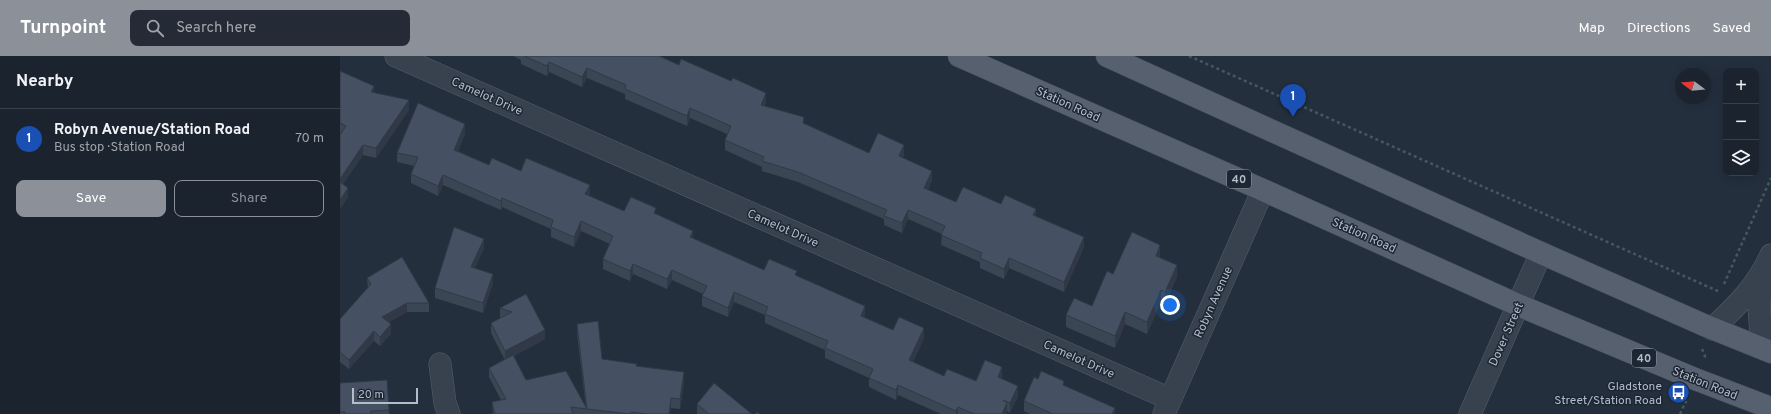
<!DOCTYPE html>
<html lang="en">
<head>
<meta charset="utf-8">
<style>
  body { margin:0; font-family:Overpass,sans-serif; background:#242b36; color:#f1f3f6 }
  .controls { position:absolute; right:12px; top:12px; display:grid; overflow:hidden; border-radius:8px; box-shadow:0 2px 10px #0003 }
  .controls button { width:36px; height:36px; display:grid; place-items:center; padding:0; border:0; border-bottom:1px solid #39404a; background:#1b232e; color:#f1f3f6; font:20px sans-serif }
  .compass { position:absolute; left:1335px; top:12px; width:36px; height:36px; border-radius:50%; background:#1b232e; box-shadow:0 2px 10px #0003; rotate:286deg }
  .scale { position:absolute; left:12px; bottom:10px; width:66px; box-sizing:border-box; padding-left:4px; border:2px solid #b4bcc9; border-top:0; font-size:11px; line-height:14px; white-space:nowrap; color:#b4bcc9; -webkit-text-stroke:3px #1d2633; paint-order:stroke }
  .you { position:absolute; left:830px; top:249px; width:14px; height:14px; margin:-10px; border:3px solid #fff; border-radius:50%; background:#1a73e8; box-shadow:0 0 0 6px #1a73e833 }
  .badge { display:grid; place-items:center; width:26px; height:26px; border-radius:50%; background:#8c9099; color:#fff; font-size:13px; font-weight:700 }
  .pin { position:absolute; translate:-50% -33px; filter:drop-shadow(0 1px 2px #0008) }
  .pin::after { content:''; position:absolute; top:21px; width:14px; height:12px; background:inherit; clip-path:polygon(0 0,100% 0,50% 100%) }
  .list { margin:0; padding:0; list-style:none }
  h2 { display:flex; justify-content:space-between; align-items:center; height:52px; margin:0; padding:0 16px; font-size:17px }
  h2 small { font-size:13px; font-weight:400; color:#a0a4aa }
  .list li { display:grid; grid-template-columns:26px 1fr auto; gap:12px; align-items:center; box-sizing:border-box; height:60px; padding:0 16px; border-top:1px solid #39404a }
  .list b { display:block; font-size:15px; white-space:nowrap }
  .list p { margin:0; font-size:13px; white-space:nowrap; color:#a0a4aa }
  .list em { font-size:13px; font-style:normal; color:#a0a4aa }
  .actions { display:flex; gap:8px; padding:12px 16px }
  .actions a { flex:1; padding:9px 0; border:1px solid #8c9099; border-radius:8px; text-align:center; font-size:14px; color:#8c9099 }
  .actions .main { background:#8c9099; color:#fff }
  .icon { flex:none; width:22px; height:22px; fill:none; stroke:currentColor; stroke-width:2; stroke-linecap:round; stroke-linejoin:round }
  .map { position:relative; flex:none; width:1431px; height:358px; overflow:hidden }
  header { display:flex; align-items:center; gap:24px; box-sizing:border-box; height:56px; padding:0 20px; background:#8c9099; color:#fff }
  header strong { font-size:19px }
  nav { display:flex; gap:22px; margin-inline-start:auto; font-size:14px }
  .search { width:280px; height:36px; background:#242b36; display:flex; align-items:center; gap:10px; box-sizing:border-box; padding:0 14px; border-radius:8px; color:#a0a4aa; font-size:15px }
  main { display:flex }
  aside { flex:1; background:#1b232e }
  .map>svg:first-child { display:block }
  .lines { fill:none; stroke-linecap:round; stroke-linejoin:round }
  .minor-casing { stroke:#565f6c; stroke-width:23 }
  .major-casing { stroke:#414a57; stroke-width:23 }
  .path { stroke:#44595c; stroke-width:2.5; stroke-dasharray:3 3; stroke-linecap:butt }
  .minor { stroke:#38414e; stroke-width:22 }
  .major { stroke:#56606e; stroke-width:22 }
  .wall { fill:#3b4654 }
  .shaded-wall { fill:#303945 }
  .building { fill:#455162; stroke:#303945 }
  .labels { text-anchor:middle; stroke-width:3; stroke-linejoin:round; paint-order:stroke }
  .shield { fill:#1d2633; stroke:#878f9c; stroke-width:1 }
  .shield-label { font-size:11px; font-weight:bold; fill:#b4bcc9 }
  .street-label { font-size:12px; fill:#b4bcc9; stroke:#1d2633 }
  .poi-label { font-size:12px; fill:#b4bcc9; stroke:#1d2633; text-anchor:end }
</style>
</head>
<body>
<header>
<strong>Turnpoint</strong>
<div class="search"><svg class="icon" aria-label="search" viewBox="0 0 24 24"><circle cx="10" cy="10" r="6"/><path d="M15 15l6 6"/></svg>Search here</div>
<nav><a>Map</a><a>Directions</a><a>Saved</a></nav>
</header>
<main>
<aside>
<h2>Nearby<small></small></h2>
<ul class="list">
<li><span class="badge" style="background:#1a4fb4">1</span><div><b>Robyn Avenue/Station Road</b><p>Bus stop · Station Road</p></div><em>70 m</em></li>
</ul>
<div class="actions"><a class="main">Save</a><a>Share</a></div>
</aside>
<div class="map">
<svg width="1431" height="358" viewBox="0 0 1431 358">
  <rect width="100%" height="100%" fill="#242f3e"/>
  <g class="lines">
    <defs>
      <path id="minor" d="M56 0 830 343
        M1372 273C1397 250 1417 230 1431 199
        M1422 292 1419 251 1422 218
        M100 308 105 347 109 358
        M824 358 923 134
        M1130 358 1201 197"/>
      <path id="major" d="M619 0 923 134 1178 249 1355 323 1431 352
        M767 0 1201 197 1364 269 1431 296"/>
    </defs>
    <!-- minor casing -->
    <use href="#minor" class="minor-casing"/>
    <!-- major casing -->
    <use href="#major" class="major-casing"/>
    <!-- path -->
    <path class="path" d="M849 0 1380 236
      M1384 228 1431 122
      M1362 293 1365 300 1364 303
      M1340 358 1347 343"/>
    <!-- minor -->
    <use href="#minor" class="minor"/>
    <!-- major -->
    <use href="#major" class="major"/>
  </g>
  <!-- wall -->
  <path class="wall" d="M173 0H319L426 46 424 50 529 97 564 98 563 102 592 124 588 134 616 146 661 148 696 161 744 191 724 236 669 212 664 223 640 212V206L601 189 602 178 568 163 562 177 544 169V163L458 126 422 115V111L385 94V84L387 78 350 62 347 70 285 43V38L247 22 242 31 209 16 207 20 181 8V4Z
    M0 15 34 36 69 54 36 102 23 99 3 128 8 141 0 153V79L1 78 0 77Z
    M125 78 118 95 149 109 181 115 250 138 249 140 284 155 316 158 353 182 424 214 457 220 525 260 524 261 553 274 584 282 573 306 604 320 636 325 662 321V323L678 340 670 357 667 355V358H601L558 339 556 344 529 331V322L485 302V294L425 267V259L394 246 388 261 362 250V240L363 238 332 224 327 233 293 218 290 225 263 213V203L270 188 241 175 234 191 211 181V173L162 151 161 154 103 129 98 140 71 127V118L74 110 57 106V97Z
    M144 193 135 212 153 227 143 257 95 242V232Z
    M820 201V202L837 221 825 248 821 246 807 278 785 268 775 292 726 271V259L752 250 773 218Z
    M27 222 89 247V256H67L49 266 51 278 40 290 34 285 9 313 0 306V263L28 232Z
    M186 238 205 283 174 300 186 324 246 352 237 278V268L262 303 297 310 344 326 340 353 331 352 330 358H247V356V358H153L152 346 161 344 149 321V312L165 304 151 277V267L160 262V252Z
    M698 323 724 330 775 358H690L684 355V345Z
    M0 327 49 354V358H0Z
    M357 348 412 358H357Z"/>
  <!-- shaded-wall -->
  <path class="shaded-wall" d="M209 6V16L207 20V10Z
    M247 12V22L242 31V21Z
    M34 30V40L31 36Z
    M426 37V46L421 59V49Z
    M69 44V54L36 102V92Z
    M350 52V62L347 70V60Z
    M125 68V78L114 104V94Z
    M23 89V99L0 133V123Z
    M564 89V98L559 110V100Z
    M592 115V124L584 142V132Z
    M103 119V129L98 140V130Z
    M250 129V138L245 148V138Z
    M8 132V141L0 153V144Z
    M162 142V151L161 154V145Z
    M696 153V163L693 159Z
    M568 154V163L562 177V167Z
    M241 165V175L234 191V181Z
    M353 175V185L350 181Z
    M744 181V191L724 236V226Z
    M144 183V193L131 221V211Z
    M820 189V201L816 212V200Z
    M669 202V212L664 223V213Z
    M293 208V218L290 225V215Z
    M837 209V221L825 248V236Z
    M332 214V224L327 233V223Z
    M153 218V227L143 257V247Z
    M821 234V246L807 278V266Z
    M394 236V246L388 261V252Z
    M67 247V256L42 270V261Z
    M525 250V260L521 270V260Z
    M785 256V268L775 292V280Z
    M51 268V278L40 290V281Z
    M584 272V282L569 314V304Z
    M205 274V283L165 305V295Z
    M34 275V285L9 313V304Z
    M662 311V321L658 331V321Z
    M344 316V326L340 353V343Z
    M558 329V339L556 344V334Z
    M678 330V340L670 357V347Z
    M331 342 330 358H329Z
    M667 347V358H662Z
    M618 351V358H616V355Z
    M775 352V358H772Z"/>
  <!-- building -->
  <path class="building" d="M184 0H319L339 9 341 3 391 25 393 22 426 37 421 49 464 61 463 67 529 97 538 77 564 89 559 100 592 115 584 132 616 146 623 131 661 148 665 139 696 153 693 159 744 181 724 226 669 202 664 213 640 202 642 197 601 179 605 170 568 154 562 167 544 160 547 154 458 116 422 105 424 101 385 84 391 70 350 52 347 60 285 33 286 29 247 12 242 21 209 6 207 10Z
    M0 15 34 30 31 36 69 44 36 92 23 89 0 123V79L6 70 0 67Z
    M78 47 125 68 114 94 149 109 152 102 181 115 186 102 250 129 245 138 284 155 291 141 316 152 314 157 353 175 350 181 424 214 429 203 457 215 455 219 525 250 521 260 553 274 559 261 584 272 569 304 604 320 607 313 636 325 645 304 662 311 658 321 678 330 670 347 663 344 667 347 662 358H634L618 351 616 355 558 329 556 334 529 322 533 313 485 292 488 285 425 258 428 251 394 236 388 252 362 240 367 230 332 214 327 223 293 208 290 215 263 203 273 180 241 165 234 181 211 171 213 164 162 142 161 145 103 119 98 130 71 118 78 101 57 97Z
    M0 126 8 132 0 144Z
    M114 171 144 183 131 211 153 218 143 247 95 232Z
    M792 176 820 189 816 200 837 209 825 236 821 234 807 266 785 256 775 280 726 259 734 242 752 250 767 215 773 218Z
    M62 201 89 247H67L42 261 51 268 40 281 34 275 9 304 0 296V263L31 228 27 222Z
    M186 238 205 274 165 295 151 267 172 256 160 252Z
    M258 265 262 303 297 308 296 310 344 316 340 343 331 342 329 358H306L291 356 290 358 247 353 237 268Z
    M173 299 186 324 226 315 247 353 231 351 233 358H155L152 346 166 343 149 312Z
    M701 315 724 325 723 329 775 352 772 358H713L684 345 694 321 698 323Z
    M47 324 49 354 31 355V358H5V356H0V327Z
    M374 327 412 358H369L357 348Z
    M417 356 420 358H415Z"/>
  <!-- icons -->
  <defs>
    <symbol id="bus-disc" viewBox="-11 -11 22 22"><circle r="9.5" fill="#1a4fb4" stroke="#1d2633"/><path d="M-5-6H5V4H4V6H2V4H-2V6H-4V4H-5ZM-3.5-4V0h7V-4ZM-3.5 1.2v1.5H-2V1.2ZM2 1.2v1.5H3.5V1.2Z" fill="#fff"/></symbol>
  </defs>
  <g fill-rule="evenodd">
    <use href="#bus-disc" x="1326" y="324" width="25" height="25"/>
  </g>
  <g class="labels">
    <!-- shield labels -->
    <g class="shield">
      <rect x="887" y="114" width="24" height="18" rx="3"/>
      <rect x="1292" y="293" width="24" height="18" rx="3"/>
    </g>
    <g class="shield-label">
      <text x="899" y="127">40</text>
      <text x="1304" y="306">40</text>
    </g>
    <!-- street labels -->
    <g class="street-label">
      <text transform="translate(147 40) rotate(24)" y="4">Camelot Drive</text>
      <text transform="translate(728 48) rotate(24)" y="4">Station Road</text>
      <text transform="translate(443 172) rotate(24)" y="4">Camelot Drive</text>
      <text transform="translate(1024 179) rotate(24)" y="4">Station Road</text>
      <text transform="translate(873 246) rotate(-66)" y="4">Robyn Avenue</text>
      <text transform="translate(1166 278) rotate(-66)" y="4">Dover Street</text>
      <text transform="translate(739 303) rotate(24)" y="4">Camelot Drive</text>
      <text transform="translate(1365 327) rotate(22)" y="4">Station Road</text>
    </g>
    <!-- poi labels -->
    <g class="poi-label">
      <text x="1322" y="334">Gladstone<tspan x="1322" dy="14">Street/Station Road</tspan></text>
    </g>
  </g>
</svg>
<div class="controls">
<button>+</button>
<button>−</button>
<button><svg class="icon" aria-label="layers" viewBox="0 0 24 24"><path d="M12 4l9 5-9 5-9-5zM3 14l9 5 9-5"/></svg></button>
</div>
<svg class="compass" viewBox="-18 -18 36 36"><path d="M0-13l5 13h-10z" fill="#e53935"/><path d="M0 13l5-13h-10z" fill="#a0a4aa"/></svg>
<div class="scale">20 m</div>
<div class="you"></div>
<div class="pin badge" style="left:953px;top:61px;background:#1a4fb4">1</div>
</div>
</main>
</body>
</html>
